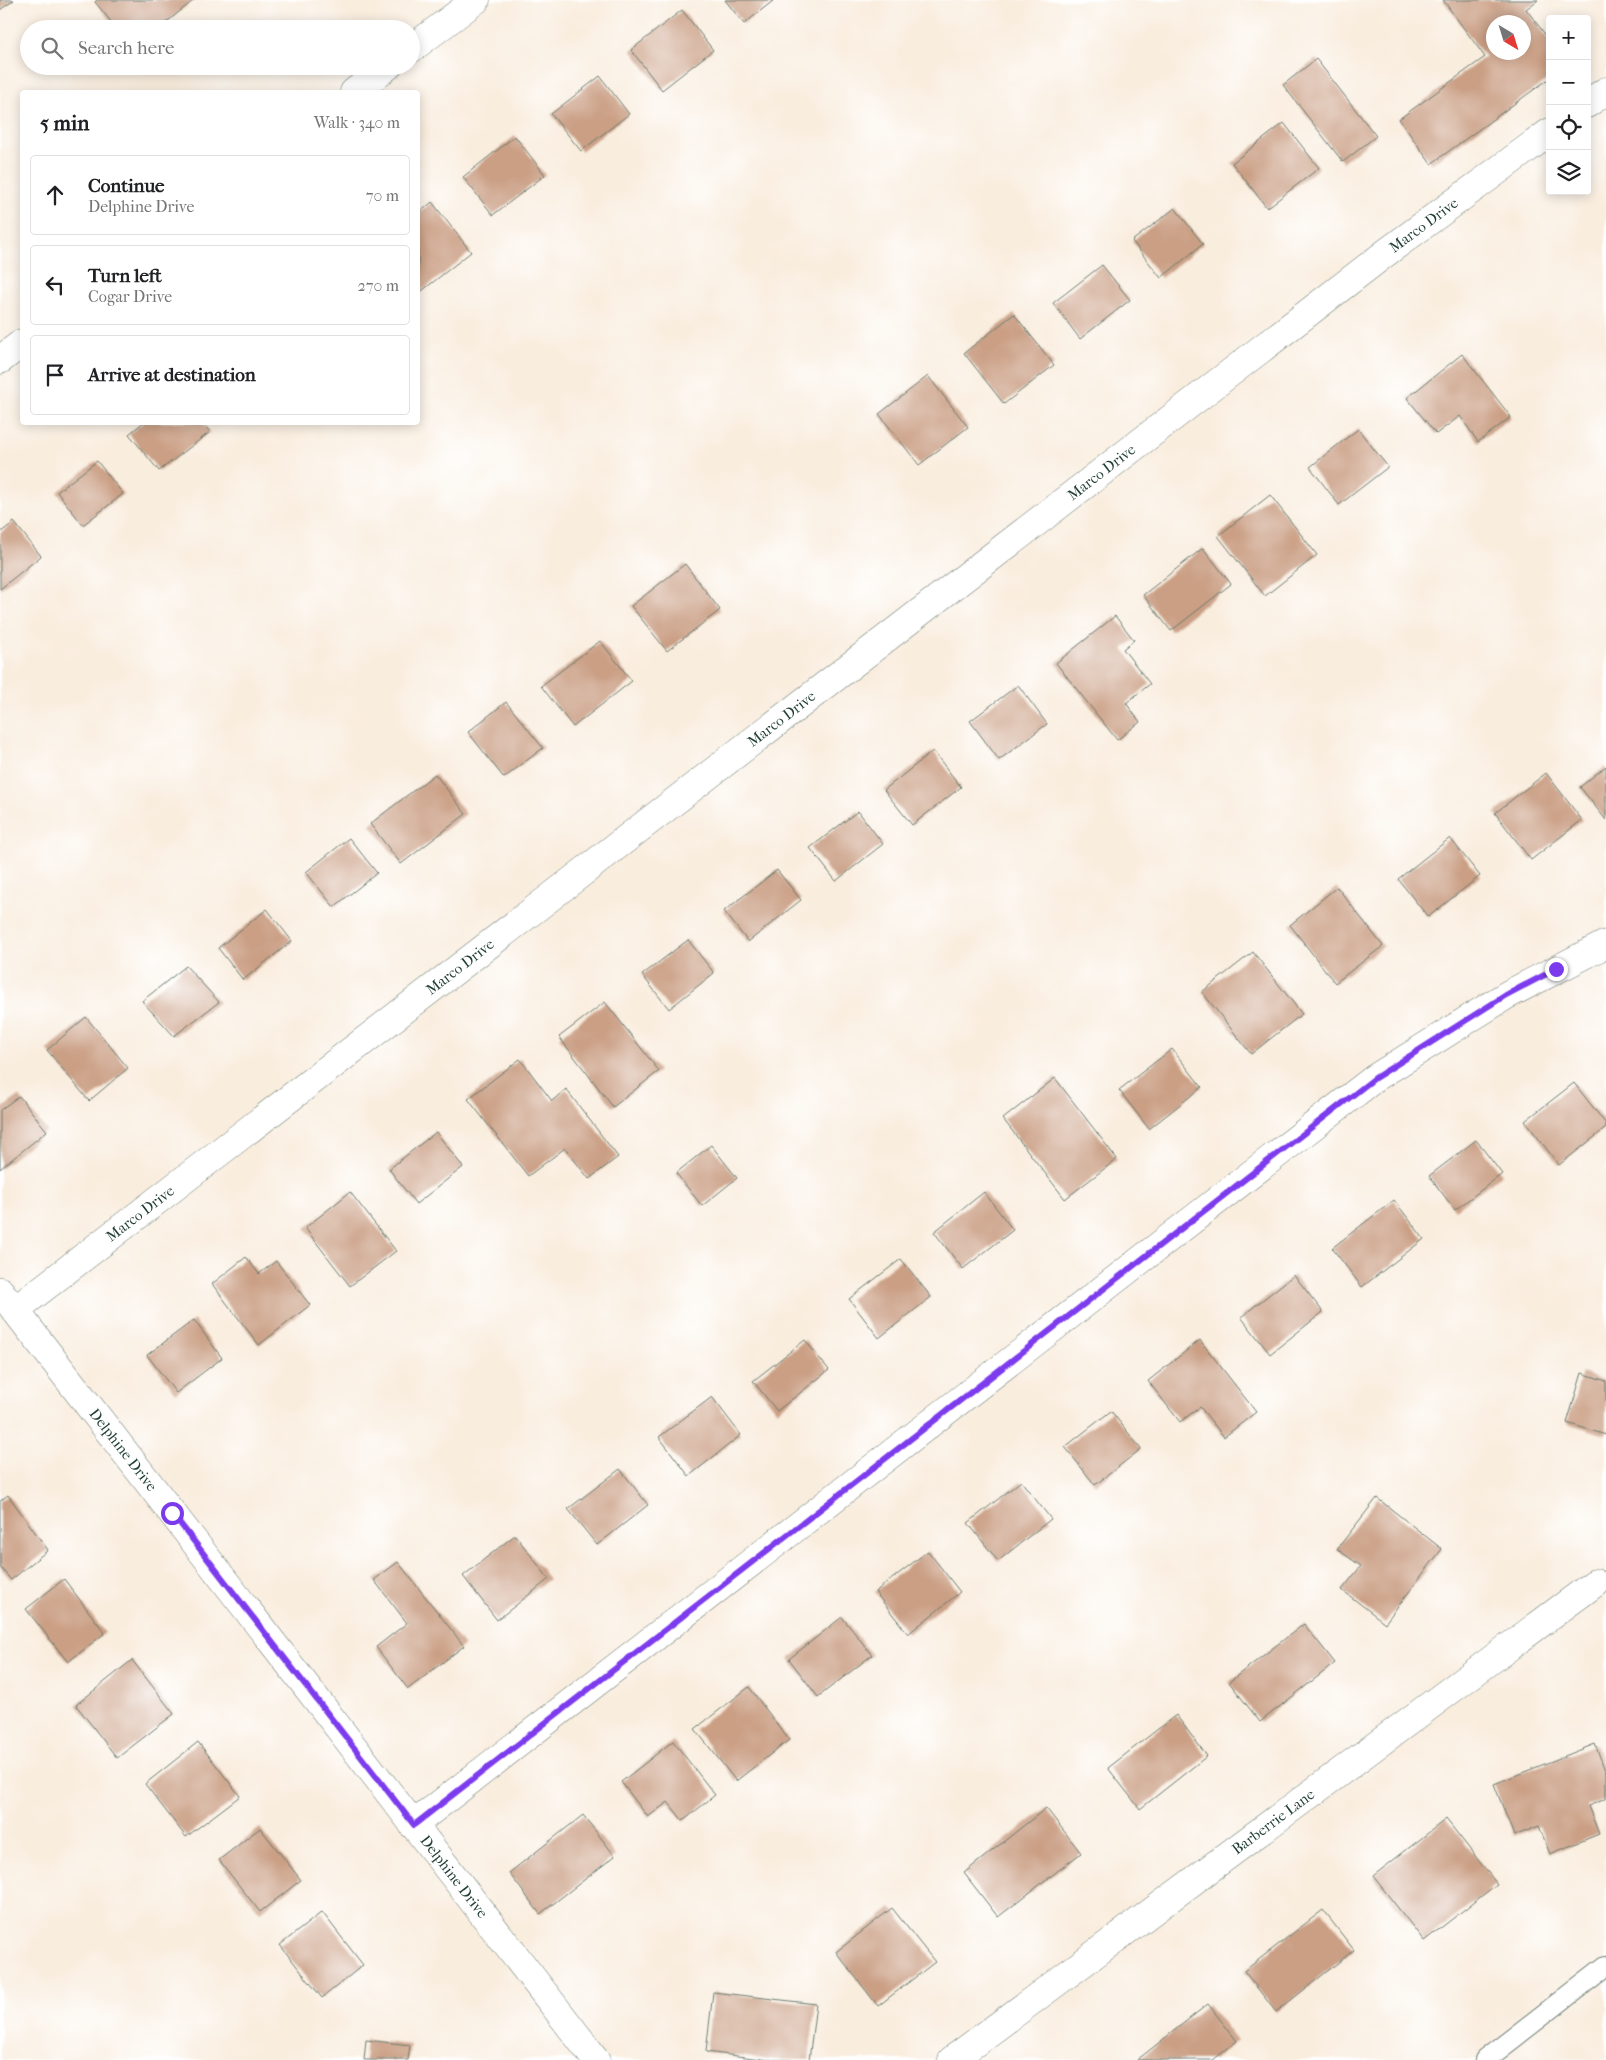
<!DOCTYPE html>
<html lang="en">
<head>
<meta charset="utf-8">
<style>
  body { margin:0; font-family:"IM FELL French Canon",serif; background:#f2f2f2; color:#202124 }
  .controls { position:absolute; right:15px; top:15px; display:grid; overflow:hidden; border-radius:5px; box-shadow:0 2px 12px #0003 }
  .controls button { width:45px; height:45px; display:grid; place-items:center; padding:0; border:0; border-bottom:1px solid #e0e0e0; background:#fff; color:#202124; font:25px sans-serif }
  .compass { position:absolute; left:1486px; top:15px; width:45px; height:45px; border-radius:50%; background:#fff; box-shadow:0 2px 12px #0003; rotate:142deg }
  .stop { position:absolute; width:15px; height:15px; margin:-11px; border:4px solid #7c3aed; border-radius:50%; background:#fff }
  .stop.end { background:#7c3aed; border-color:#fff; box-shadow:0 1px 5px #0008 }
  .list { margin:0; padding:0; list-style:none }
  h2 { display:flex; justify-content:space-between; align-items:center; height:65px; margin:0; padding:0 20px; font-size:21px }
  h2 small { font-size:16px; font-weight:400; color:#757577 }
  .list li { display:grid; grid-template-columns:32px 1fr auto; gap:15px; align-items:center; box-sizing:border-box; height:80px; margin:0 10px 10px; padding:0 10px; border:1px solid #e0e0e0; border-radius:5px }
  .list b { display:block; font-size:19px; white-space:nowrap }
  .list p { margin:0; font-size:16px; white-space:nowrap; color:#757577 }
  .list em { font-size:16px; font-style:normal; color:#757577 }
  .icon { flex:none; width:28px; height:28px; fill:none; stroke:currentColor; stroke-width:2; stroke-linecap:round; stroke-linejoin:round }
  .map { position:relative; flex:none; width:1606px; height:2060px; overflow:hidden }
  .search { position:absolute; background:#fff; box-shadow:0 2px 12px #0003; left:20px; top:20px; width:400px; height:55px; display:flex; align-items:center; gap:12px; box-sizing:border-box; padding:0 18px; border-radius:28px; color:#757577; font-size:19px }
  .panel { position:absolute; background:#fff; box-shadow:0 2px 12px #0003; left:20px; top:90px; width:400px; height:335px; border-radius:5px }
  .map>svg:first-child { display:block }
  .building { fill:#ca9f84; fill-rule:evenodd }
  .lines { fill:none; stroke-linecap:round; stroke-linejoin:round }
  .service-casing { stroke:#6b7b70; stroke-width:22 }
  .minor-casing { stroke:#6b7b70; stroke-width:29 }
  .tertiary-casing { stroke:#6b7b70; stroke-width:29 }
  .service { stroke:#fff; stroke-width:20 }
  .minor { stroke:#fff; stroke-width:28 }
  .tertiary { stroke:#fff; stroke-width:28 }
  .route { stroke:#7c3aed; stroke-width:6 }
  .labels { text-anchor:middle; stroke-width:4.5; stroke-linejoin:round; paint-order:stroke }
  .street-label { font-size:15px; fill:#1f3d34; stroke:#fff }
</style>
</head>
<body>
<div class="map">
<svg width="1606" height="2060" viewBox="0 0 1606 2060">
  <rect width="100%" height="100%" fill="#fff"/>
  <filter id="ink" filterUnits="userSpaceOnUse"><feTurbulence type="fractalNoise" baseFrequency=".02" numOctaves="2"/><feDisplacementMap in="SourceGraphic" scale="10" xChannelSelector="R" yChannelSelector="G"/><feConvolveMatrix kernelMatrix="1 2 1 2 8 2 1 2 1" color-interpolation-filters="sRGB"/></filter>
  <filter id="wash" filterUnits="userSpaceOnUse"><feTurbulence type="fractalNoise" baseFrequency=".0096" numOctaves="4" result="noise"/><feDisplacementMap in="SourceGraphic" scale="20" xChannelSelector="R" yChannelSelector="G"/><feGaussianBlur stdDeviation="1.12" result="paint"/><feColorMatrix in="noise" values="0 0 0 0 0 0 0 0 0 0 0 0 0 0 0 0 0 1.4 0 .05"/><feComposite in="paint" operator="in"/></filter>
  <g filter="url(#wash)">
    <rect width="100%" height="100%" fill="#f9edde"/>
    <g id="blocks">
      <!-- building -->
      <path class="building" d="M0 0H14L0 10Z
        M97 0H194L158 29H117L95 2Z
        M725 0H774L744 24Z
        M1443 0H1538L1526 9 1550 41V78L1431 164 1399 119 1485 57ZM1494 22H1524V52H1494Z
        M682 10 713 50 662 90 631 50Z
        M1316 59 1376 136 1343 162 1283 85Z
        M600 76 629 114 581 151 551 114Z
        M1284 123 1319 168 1267 208 1232 163Z
        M515 136 545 175 493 215 463 177Z
        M432 202 471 252 418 294V214Z
        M1175 208 1203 244 1161 278 1132 241Z
        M1102 265 1130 300 1080 339 1053 303Z
        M1014 314 1054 365 1004 404 964 353Z
        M1462 354 1511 417 1478 442 1460 416 1436 434 1407 398Z
        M928 376 968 427 919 465 879 414Z
        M144 422H202L210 432 159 471 129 434Z
        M1358 429 1388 467 1339 505 1310 467Z
        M97 461 123 494 83 525 57 492Z
        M1270 495 1317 555 1265 596 1218 536Z
        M14 522 41 556 0 589V533Z
        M1203 548 1231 584 1171 631 1143 595Z
        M685 564 720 610 667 651 631 606Z
        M1115 616 1134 640 1123 649 1150 684 1126 703 1140 722 1117 740 1056 663Z
        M600 641 632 681 573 727 541 686Z
        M1018 685 1047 724 999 760 970 721Z
        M506 702 543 748 504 778 468 732Z
        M933 751 961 787 912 825 884 790Z
        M1606 766V820L1580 787Z
        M1546 773 1582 820 1531 860 1495 813Z
        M435 774 466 814 401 864 370 824Z
        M858 811 883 844 836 881 810 848Z
        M349 838 377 873 334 907 306 872Z
        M1450 838 1480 876 1428 917 1398 879Z
        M777 870 801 900 748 942 724 911Z
        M1337 887 1383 946 1335 983 1290 925Z
        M267 909 292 941 243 980 218 948Z
        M688 940 714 973 669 1009 642 975Z
        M1253 952 1302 1014 1251 1054 1202 992Z
        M186 966 219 1002 174 1036 142 1001Z
        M605 1002 659 1071 613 1107 559 1037Z
        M86 1017 128 1068 89 1101 47 1050Z
        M1172 1049 1202 1087 1149 1129 1119 1090Z
        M520 1059 552 1101 566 1089 618 1157 589 1179 565 1148 528 1176 468 1099Z
        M1055 1078 1117 1159 1065 1199 1003 1119Z
        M1574 1083 1606 1124V1128L1559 1165 1525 1121Z
        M19 1096 47 1131 0 1169V1110Z
        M436 1132 463 1167 416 1204 389 1169Z
        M1476 1140 1502 1174 1455 1210 1429 1176Z
        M711 1145 737 1178 702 1206 676 1173Z
        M350 1192 396 1251 350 1286 305 1228Z
        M984 1192 1013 1230 963 1269 934 1232Z
        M1394 1200 1424 1239 1362 1287 1332 1248Z
        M246 1257 259 1274 276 1261 310 1305 259 1345 212 1284Z
        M901 1259 931 1297 879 1338 849 1299Z
        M1294 1275 1323 1312 1270 1354 1241 1317Z
        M194 1320 222 1358 176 1393 147 1355Z
        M805 1340 829 1370 777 1411 753 1381Z
        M1200 1340 1256 1412 1224 1437 1200 1407 1180 1422 1148 1381Z
        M1582 1373 1606 1381V1435L1567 1423Z
        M712 1397 741 1435 689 1476 659 1437Z
        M1111 1411 1141 1449 1095 1485 1065 1447Z
        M620 1469 648 1505 597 1545 568 1509Z
        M1021 1481 1051 1519 998 1561 968 1523Z
        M8 1495 48 1550 11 1580 0 1567V1501Z
        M1377 1498 1442 1549 1385 1623 1342 1590 1361 1566 1337 1549Z
        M515 1535 549 1579 497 1620 463 1576Z
        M928 1551 960 1592 908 1634 875 1592Z
        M398 1562 464 1646 408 1689 376 1647 407 1623 374 1580Z
        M64 1579 105 1633 68 1662 26 1609Z
        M842 1617 872 1655 818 1697 789 1659Z
        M1304 1624 1335 1663 1260 1722 1229 1682Z
        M132 1660 174 1714 117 1758 76 1705Z
        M749 1687 789 1740 736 1781 695 1729Z
        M1176 1715 1207 1756 1140 1809 1108 1768Z
        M673 1741 715 1795 683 1821 668 1802 648 1817 621 1782Z
        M198 1742 240 1796 186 1837 145 1784Z
        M1595 1744 1606 1773V1799L1588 1806 1599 1834 1550 1854 1539 1826 1514 1836 1494 1784Z
        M1046 1808 1081 1853 998 1917 964 1873Z
        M583 1815 615 1856 540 1914 509 1873Z
        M1446 1819 1497 1884 1424 1941 1373 1876Z
        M260 1828 301 1880 260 1912 219 1860Z
        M892 1908 935 1962 878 2006 836 1952Z
        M1323 1910 1354 1950 1276 2012 1244 1971Z
        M322 1912 363 1965 322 1998 280 1945Z
        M713 1992 816 2004 809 2060H769L706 2052Z
        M1208 2004 1237 2041 1213 2060H1137Z
        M366 2040 410 2045 408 2060H364Z"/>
    </g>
  </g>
  <g filter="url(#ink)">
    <use href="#blocks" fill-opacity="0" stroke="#6b7b70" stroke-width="1"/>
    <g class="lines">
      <defs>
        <path id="service" d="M1485 2060 1606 1966"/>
        <g id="minor">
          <path d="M1587 104 1606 91"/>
          <path id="s1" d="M0 1291 596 2060"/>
          <path id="s2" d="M15 1310 1387 252 1550 132"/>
          <path d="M413 1825 1375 1078 1507 995 1606 944"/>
          <path id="s3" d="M952 2060 1595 1583"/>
        </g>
        <path id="tertiary" d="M411 49 476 0
          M354 92 388 66
          M0 360 22 343"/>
      </defs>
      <!-- service casing -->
      <use href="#service" class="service-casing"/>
      <!-- minor casing -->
      <use href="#minor" class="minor-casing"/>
      <!-- tertiary casing -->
      <use href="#tertiary" class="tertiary-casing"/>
      <!-- service -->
      <use href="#service" class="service"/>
      <!-- minor -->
      <use href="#minor" class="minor"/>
      <!-- tertiary -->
      <use href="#tertiary" class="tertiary"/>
    </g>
  </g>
  <g class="lines" filter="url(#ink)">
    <!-- route -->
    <path class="route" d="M172 1513 414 1825 1375 1078 1506 995 1556 969"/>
  </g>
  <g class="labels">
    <!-- street labels -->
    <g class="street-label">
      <text dy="5" stroke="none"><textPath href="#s2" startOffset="1778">Marco Drive</textPath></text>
      <text dy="5" stroke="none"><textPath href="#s2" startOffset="1372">Marco Drive</textPath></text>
      <text dy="5" stroke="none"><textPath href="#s2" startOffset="968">Marco Drive</textPath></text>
      <text dy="5" stroke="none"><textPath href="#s2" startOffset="562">Marco Drive</textPath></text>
      <text dy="5" stroke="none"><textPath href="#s2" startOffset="158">Marco Drive</textPath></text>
      <text dy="5" stroke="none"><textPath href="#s1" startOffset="201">Delphine Drive</textPath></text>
      <text dy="5" stroke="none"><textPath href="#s3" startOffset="400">Barberrie Lane</textPath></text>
      <text dy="5" stroke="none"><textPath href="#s1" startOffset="741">Delphine Drive</textPath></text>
    </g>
  </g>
</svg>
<div class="controls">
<button>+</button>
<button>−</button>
<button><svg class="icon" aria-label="locate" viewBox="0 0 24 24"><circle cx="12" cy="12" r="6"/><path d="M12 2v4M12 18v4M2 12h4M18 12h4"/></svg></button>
<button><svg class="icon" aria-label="layers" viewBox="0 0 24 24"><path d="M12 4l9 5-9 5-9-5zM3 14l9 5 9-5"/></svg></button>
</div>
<svg class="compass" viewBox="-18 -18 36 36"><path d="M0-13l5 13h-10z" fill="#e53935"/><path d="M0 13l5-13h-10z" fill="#757577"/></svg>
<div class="stop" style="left:172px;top:1513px"></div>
<div class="stop end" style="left:1556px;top:969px"></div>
<div class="search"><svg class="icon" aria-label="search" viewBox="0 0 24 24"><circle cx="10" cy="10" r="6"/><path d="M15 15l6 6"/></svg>Search here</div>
<section class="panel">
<h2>5 min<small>Walk · 340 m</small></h2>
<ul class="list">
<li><svg class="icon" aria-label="ahead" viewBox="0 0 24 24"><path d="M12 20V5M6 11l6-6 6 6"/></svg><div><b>Continue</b><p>Delphine Drive</p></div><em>70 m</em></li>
<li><svg class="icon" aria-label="left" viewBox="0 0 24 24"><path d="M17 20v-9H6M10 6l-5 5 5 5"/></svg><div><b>Turn left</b><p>Cogar Drive</p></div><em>270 m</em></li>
<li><svg class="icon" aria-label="arrive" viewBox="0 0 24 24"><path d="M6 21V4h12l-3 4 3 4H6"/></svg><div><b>Arrive at destination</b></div></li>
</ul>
</section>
</div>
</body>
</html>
